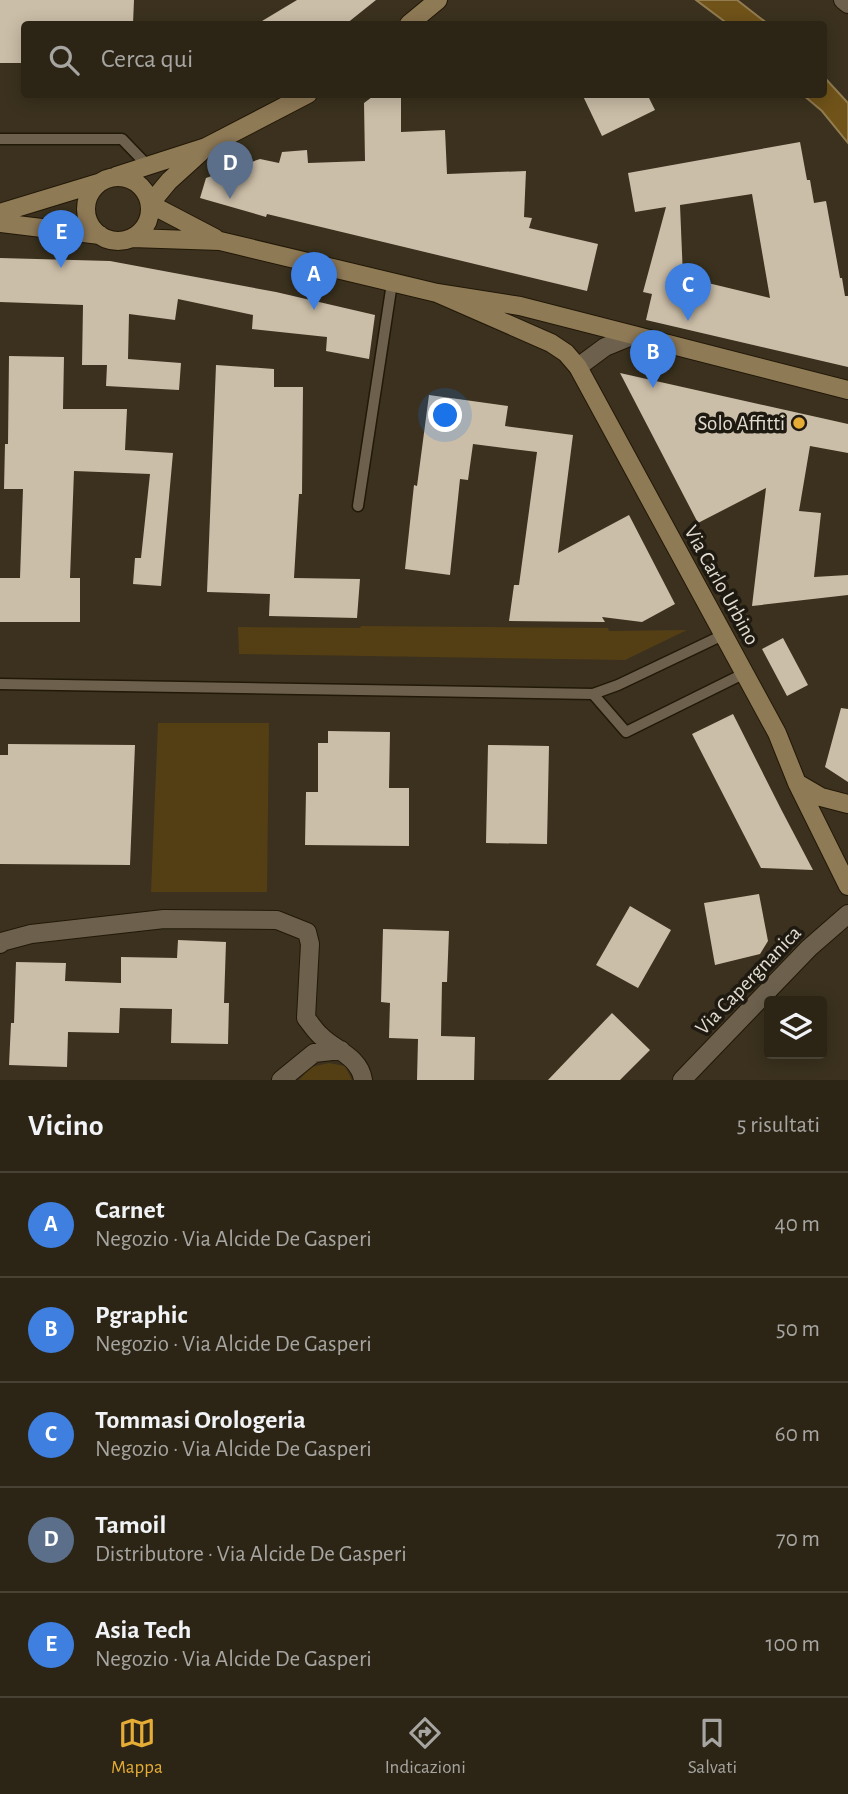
<!DOCTYPE html>
<html lang="it">
<head>
<meta charset="utf-8">
<style>
  body { margin:0; font-family:"Alegreya Sans",sans-serif; background:#342d1f; color:#f1f3f6 }
  .controls { position:absolute; right:21px; bottom:21px; display:grid; overflow:hidden; border-radius:7px; box-shadow:0 4px 18px #0003 }
  .controls button { width:63px; height:63px; display:grid; place-items:center; padding:0; border:0; border-bottom:2px solid #484235; background:#2c2516; color:#f1f3f6; font:35px sans-serif }
  .you { position:absolute; left:446px; top:416px; width:24px; height:24px; margin:-18px; border:5px solid #fff; border-radius:50%; background:#1a73e8; box-shadow:0 0 0 10px #1a73e833 }
  .badge { display:grid; place-items:center; width:46px; height:46px; border-radius:50%; background:#e6ad36; color:#fff; font-size:23px; font-weight:700 }
  .pin { position:absolute; translate:-50% -58px; filter:drop-shadow(0 2px 4px #0008) }
  .pin::after { content:''; position:absolute; top:37px; width:24px; height:21px; background:inherit; clip-path:polygon(0 0,100% 0,50% 100%) }
  .list { margin:0; padding:0; list-style:none }
  h2 { display:flex; justify-content:space-between; align-items:center; height:91px; margin:0; padding:0 28px; font-size:30px }
  h2 small { font-size:23px; font-weight:400; color:#a6a5a1 }
  .list li { display:grid; grid-template-columns:46px 1fr auto; gap:21px; align-items:center; box-sizing:border-box; height:105px; padding:0 28px; border-top:2px solid #484235 }
  .list b { display:block; font-size:26px; white-space:nowrap }
  .list p { margin:0; font-size:23px; white-space:nowrap; color:#a6a5a1 }
  .list em { font-size:23px; font-style:normal; color:#a6a5a1 }
  .icon { flex:none; width:38px; height:38px; fill:none; stroke:currentColor; stroke-width:2; stroke-linecap:round; stroke-linejoin:round }
  .map { position:relative; flex:none; width:848px; height:1080px; overflow:hidden }
  .search { position:absolute; background:#2c2516; box-shadow:0 4px 18px #0003; left:21px; right:21px; top:21px; height:77px; display:flex; align-items:center; gap:18px; box-sizing:border-box; padding:0 24px; border-radius:7px; color:#a6a5a1; font-size:26px }
  .sheet { height:616px; background:#2c2516 }
  nav { display:flex; justify-content:space-around; align-items:center; box-sizing:border-box; height:98px; border-top:2px solid #484235; background:#2c2516; font-size:19px; color:#a6a5a1 }
  nav a { display:grid; justify-items:center; gap:4px }
  nav .on { color:#e6ad36 }
  .map>svg:first-child { display:block }
  .green { fill:#543f15 }
  .water { fill:#705319; stroke:#927c50; stroke-width:2 }
  .building { fill:#cbbea8; fill-rule:evenodd }
  .lines { fill:none; stroke-linecap:round; stroke-linejoin:round }
  .lane-casing { stroke:#221807; stroke-width:13 }
  .street-casing { stroke:#221807; stroke-width:20 }
  .secondary-casing { stroke:#221807; stroke-width:20 }
  .lane { stroke:#6d614e; stroke-width:10 }
  .street { stroke:#6d614e; stroke-width:18 }
  .secondary { stroke:#8f7a56; stroke-width:18 }
  .poi-dot { fill:#e6ad36; stroke:#1e1911; stroke-width:2.5 }
  .labels { text-anchor:middle; stroke-width:7; stroke-linejoin:round; paint-order:stroke }
  .poi-label { font-size:21px; fill:#e3dcd1; stroke:#1e1911; text-anchor:end }
  .street-label { font-size:21px; fill:#e3dcd1; stroke:#1e1911 }
</style>
</head>
<body>
<div class="map">
<svg width="848" height="1080" viewBox="0 0 848 1080">
  <rect width="100%" height="100%" fill="#3b311e"/>
  <!-- green -->
  <path class="green" d="M361 626 608 628 609 631 687 630 625 660 239 654 238 627 360 628Z
    M158 723H269L267 892H151Z
    M329 1063 345 1066 352 1080H299L311 1067Z"/>
  <!-- water -->
  <path class="water" d="M696 0H737L768 24H728Z
    M824 77 848 103V143L822 111 803 95 824 94Z"/>
  <!-- building -->
  <path class="building" d="M0 0H134L133 24H24V63H0Z
    M297 0H376L346 24H257Z
    M376 94H401V132L445 130 447 174 526 171 524 217 532 218 529 228 598 244 587 291 267 214 266 217 200 198 206 178 260 159 279 163 282 152 307 150 308 163 365 161 364 103Z
    M582 94H647L655 110 602 136Z
    M800 142 807 180H810L814 203 826 201 840 278H842L845 296H848V367L646 320 652 294 643 292 666 207 635 212 628 173ZM752 194 770 298 683 277 680 205Z
    M0 258 110 261 276 292 375 315 369 359 326 351 327 337 252 329 253 315 178 299 175 320 129 314 128 359 181 363 179 390 106 386 107 365H82L83 305 0 302Z
    M9 356 64 357 63 409H127L125 450 173 453 161 586 133 584 135 558H141L150 474 74 471 70 578H80V622H0V578H20L23 489H4L5 444H8Z
    M216 365 274 369V387H303L302 494H299L294 578 360 579 357 618 269 616 270 594 207 592Z
    M620 373 848 424V453L810 446 799 511 821 513 814 577 848 575V595L752 606 766 488 698 523Z
    M429 395 508 406 505 426 573 435 558 553 629 515 675 604 642 622 602 617 605 622 509 621 514 585H519L537 452 473 444 468 480 460 479 450 575 405 569 414 485 417 486Z
    M783 638 808 685 787 696 762 649Z
    M841 708 848 709V782L825 767Z
    M733 714 782 811 813 870 761 868 692 734Z
    M328 731 390 732 389 788H409V846L305 845 306 792H318V743H328Z
    M8 744 135 745 130 865 0 864V755H8Z
    M488 745 549 746 547 844 486 843Z
    M759 894 768 941 760 954 715 965 704 903Z
    M630 906 671 930 638 988 596 965Z
    M383 929 449 931 447 982H442L441 1036 475 1037 474 1080H417L418 1039 389 1038 390 1003 381 1002Z
    M178 940 226 942 224 1003H229L228 1044 171 1043 172 1009 120 1008 119 1033 68 1032 67 1067 9 1065 11 1023H14L16 962 66 963 65 981 121 983V957L177 958Z
    M612 1013 650 1050 620 1080H548Z"/>
  <g class="lines">
    <defs>
      <path id="lane" d="M0 139H122L148 166
        M358 506 392 283
        M0 684 593 694 618 685 723 635
        M593 694 626 732 745 673"/>
      <path id="street" d="M843 0 848 4
        M578 367 605 347 632 336
        M0 944 1 942 31 934 164 919 277 920 307 932 310 944 306 1018C311 1024 315 1031 321 1036 335 1050 360 1057 363 1080
        M281 1080 314 1053 341 1050
        M682 1080 809 948 848 914"/>
      <path id="secondary" d="M409 24 438 0
        M116 176 206 147 308 94
        M86 209a32 32 0 1 1 64 0a32 32 0 1 1-64 0Z
        M150 204 169 181 201 152
        M150 204 215 238
        M0 213 98 183
        M0 223 100 235
        M132 238 220 241 437 293 520 306 848 390
        M437 293 551 343 566 353 578 367 777 733 797 783 848 886
        M797 783 821 797 848 804"/>
    </defs>
    <!-- lane casing -->
    <use href="#lane" class="lane-casing"/>
    <!-- street casing -->
    <use href="#street" class="street-casing"/>
    <!-- secondary casing -->
    <use href="#secondary" class="secondary-casing"/>
    <!-- lane -->
    <use href="#lane" class="lane"/>
    <!-- street -->
    <use href="#street" class="street"/>
    <!-- secondary -->
    <use href="#secondary" class="secondary"/>
  </g>
  <!-- markers -->
  <circle class="poi-dot" cx="799" cy="423" r="7"/>
  <g class="labels">
    <!-- poi labels -->
    <g class="poi-label">
      <text x="785" y="430">Solo Affitti</text>
    </g>
    <!-- street labels -->
    <g class="street-label">
      <text transform="translate(722 585) rotate(61)" y="7">Via Carlo Urbino</text>
      <text transform="translate(748 980) rotate(-46)" y="7">Via Capergnanica</text>
    </g>
  </g>
</svg>
<div class="controls">
<button><svg class="icon" aria-label="layers" viewBox="0 0 24 24"><path d="M12 4l9 5-9 5-9-5zM3 14l9 5 9-5"/></svg></button>
</div>
<div class="you"></div>
<div class="pin badge" style="left:314px;top:310px;background:#3f7fe0">A</div>
<div class="pin badge" style="left:653px;top:388px;background:#3f7fe0">B</div>
<div class="pin badge" style="left:688px;top:321px;background:#3f7fe0">C</div>
<div class="pin badge" style="left:230px;top:199px;background:#5c6f8a">D</div>
<div class="pin badge" style="left:61px;top:268px;background:#3f7fe0">E</div>
<div class="search"><svg class="icon" aria-label="search" viewBox="0 0 24 24"><circle cx="10" cy="10" r="6"/><path d="M15 15l6 6"/></svg>Cerca qui</div>
</div>
<section class="sheet">
<h2>Vicino<small>5 risultati</small></h2>
<ul class="list">
<li><span class="badge" style="background:#3f7fe0">A</span><div><b>Carnet</b><p>Negozio · Via Alcide De Gasperi</p></div><em>40 m</em></li>
<li><span class="badge" style="background:#3f7fe0">B</span><div><b>Pgraphic</b><p>Negozio · Via Alcide De Gasperi</p></div><em>50 m</em></li>
<li><span class="badge" style="background:#3f7fe0">C</span><div><b>Tommasi Orologeria</b><p>Negozio · Via Alcide De Gasperi</p></div><em>60 m</em></li>
<li><span class="badge" style="background:#5c6f8a">D</span><div><b>Tamoil</b><p>Distributore · Via Alcide De Gasperi</p></div><em>70 m</em></li>
<li><span class="badge" style="background:#3f7fe0">E</span><div><b>Asia Tech</b><p>Negozio · Via Alcide De Gasperi</p></div><em>100 m</em></li>
</ul>
</section>
<nav>
<a class="on"><svg class="icon" aria-label="map" viewBox="0 0 24 24"><path d="M3 6l6-2 6 2 6-2v14l-6 2-6-2-6 2zM9 4v14M15 6v14"/></svg>Mappa</a>
<a><svg class="icon" aria-label="directions" viewBox="0 0 24 24"><path d="M12 3l9 9-9 9-9-9zM9 14v-3h6M13 9l2 2-2 2"/></svg>Indicazioni</a>
<a><svg class="icon" aria-label="saved" viewBox="0 0 24 24"><path d="M7 4h10v16l-5-4-5 4z"/></svg>Salvati</a>
</nav>
</body>
</html>
